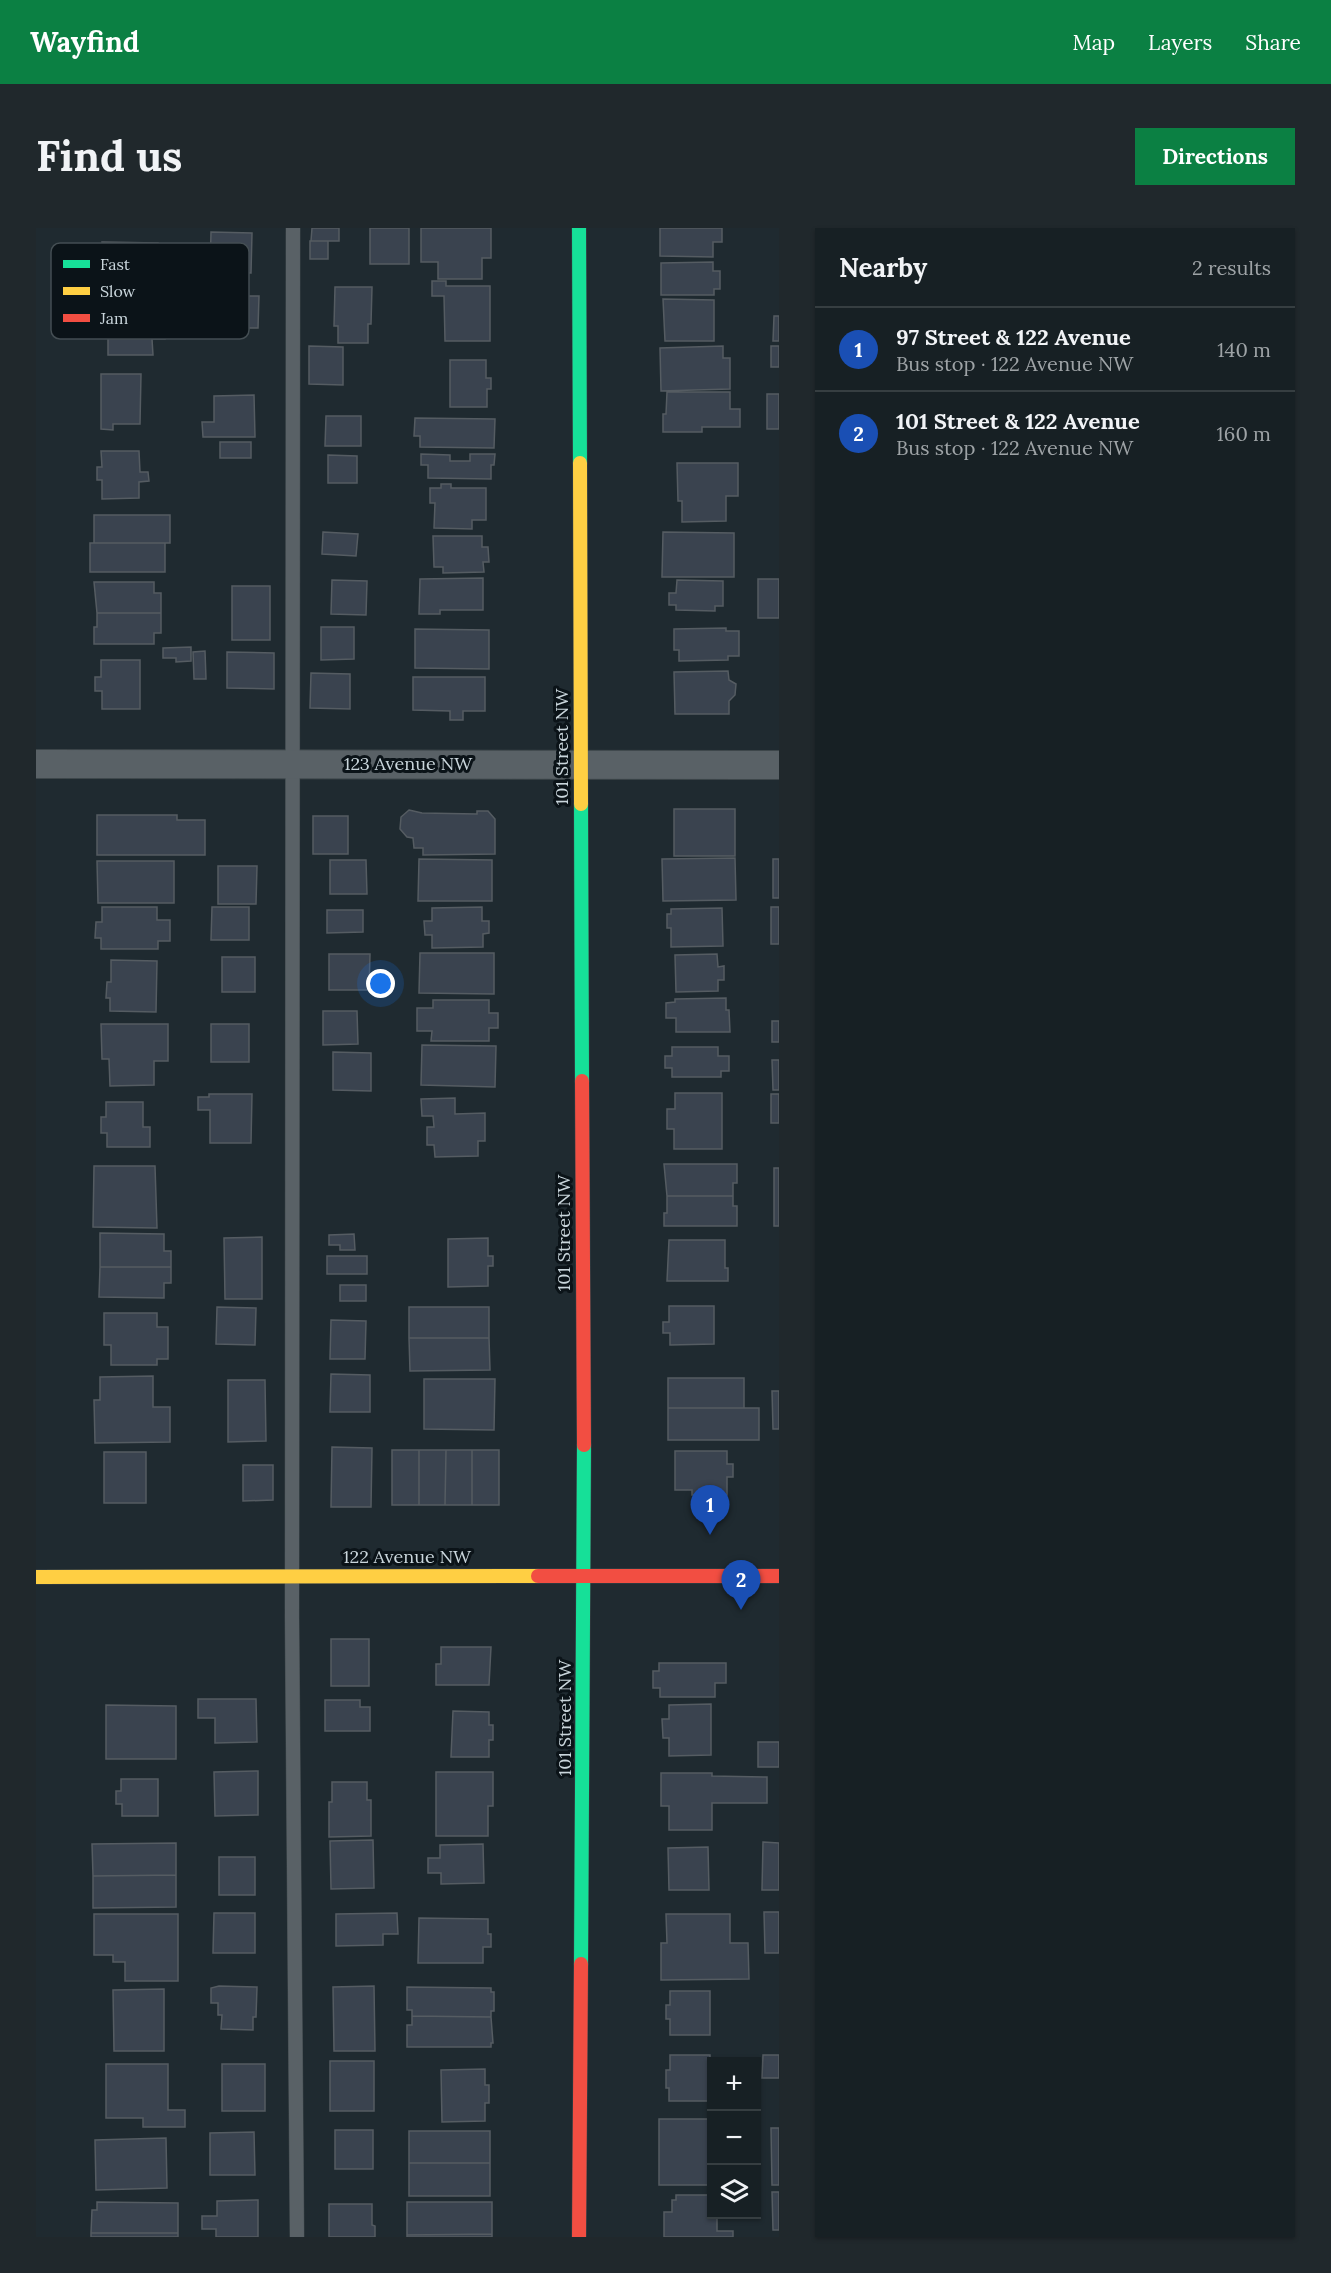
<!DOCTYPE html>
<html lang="en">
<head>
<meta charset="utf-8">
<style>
  body { margin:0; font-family:Lora,serif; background:#20282c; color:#f1f3f6 }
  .controls { position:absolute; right:18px; bottom:18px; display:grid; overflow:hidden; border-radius:0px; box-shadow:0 2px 4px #0004 }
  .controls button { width:54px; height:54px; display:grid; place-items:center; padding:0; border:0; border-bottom:2px solid #363e41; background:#172024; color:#f1f3f6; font:30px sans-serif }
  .you { position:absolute; left:345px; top:756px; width:21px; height:21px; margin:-15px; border:4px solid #fff; border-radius:50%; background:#1a73e8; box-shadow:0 0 0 9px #1a73e833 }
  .badge { display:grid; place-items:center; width:39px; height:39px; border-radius:50%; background:#0b8043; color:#fff; font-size:20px; font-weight:700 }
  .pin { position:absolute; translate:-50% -50px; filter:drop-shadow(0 2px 3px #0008) }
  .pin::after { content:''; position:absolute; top:32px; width:21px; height:18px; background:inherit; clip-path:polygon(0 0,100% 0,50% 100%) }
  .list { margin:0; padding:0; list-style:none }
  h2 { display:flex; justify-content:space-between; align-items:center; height:78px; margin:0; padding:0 24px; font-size:26px }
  h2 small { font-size:20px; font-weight:400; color:#9ea3a6 }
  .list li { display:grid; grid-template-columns:39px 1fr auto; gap:18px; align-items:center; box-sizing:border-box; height:84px; padding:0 24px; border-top:2px solid #363e41 }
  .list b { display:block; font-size:22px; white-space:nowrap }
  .list p { margin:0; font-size:20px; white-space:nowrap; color:#9ea3a6 }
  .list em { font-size:20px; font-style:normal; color:#9ea3a6 }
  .icon { flex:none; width:33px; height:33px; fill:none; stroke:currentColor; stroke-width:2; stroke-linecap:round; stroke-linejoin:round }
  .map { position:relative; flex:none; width:743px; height:2009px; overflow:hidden; border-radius:0px }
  header { display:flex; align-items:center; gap:36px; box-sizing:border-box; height:84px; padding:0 30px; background:#0b8043; color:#fff }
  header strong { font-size:28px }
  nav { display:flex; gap:33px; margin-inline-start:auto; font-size:21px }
  .intro { display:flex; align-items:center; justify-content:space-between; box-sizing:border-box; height:144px; padding:0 36px }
  h1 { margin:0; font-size:42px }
  .button { padding:15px 27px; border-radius:0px; background:#0b8043; color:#fff; font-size:21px; font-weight:700 }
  main { display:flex; gap:36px; padding:0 36px }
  aside { flex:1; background:#172024; border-radius:0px; box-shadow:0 2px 4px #0004 }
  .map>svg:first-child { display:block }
  .building { fill:#3a434f; stroke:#555c62; stroke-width:1.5 }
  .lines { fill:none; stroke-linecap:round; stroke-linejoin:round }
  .lane-casing { stroke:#3d464a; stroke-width:15 }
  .street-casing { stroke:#3d464a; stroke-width:30 }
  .fast-casing { stroke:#3d464a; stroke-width:15 }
  .slow-casing { stroke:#3d464a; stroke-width:15 }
  .jam-casing { stroke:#3d464a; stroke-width:15 }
  .lane { stroke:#596166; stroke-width:14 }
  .street { stroke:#596166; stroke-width:28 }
  .fast { stroke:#16e098; stroke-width:14 }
  .slow { stroke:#ffcf43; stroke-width:14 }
  .jam { stroke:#f24e42; stroke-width:14 }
  .labels { text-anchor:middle; stroke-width:6; stroke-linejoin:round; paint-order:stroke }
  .street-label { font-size:18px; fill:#cad6dc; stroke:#0b1318 }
  .key { fill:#0b1318; stroke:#444e53; stroke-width:1.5 }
  .key-label { font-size:16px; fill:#cad6dc }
</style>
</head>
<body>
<header>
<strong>Wayfind</strong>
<nav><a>Map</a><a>Layers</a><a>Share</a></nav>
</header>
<div class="intro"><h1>Find us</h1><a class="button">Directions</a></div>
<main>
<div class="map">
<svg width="743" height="2009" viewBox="0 0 743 2009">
  <rect width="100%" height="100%" fill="#1f2a30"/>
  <!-- building -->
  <path class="building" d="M276 0H303V13H275Z
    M334 0H373V36H334Z
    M385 0H455V30H446V51H402V34H385Z
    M624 0H686V14H677V29L624 28Z
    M175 4 216 5 215 45 174 44Z
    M274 13H292V31H274Z
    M66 14 122 15 121 55H66Z
    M677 34V43H684V61H678V67H625V35Z
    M396 53H410V58H454V113H409L408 68H396Z
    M299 59H336L335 96H332V115H302V98H298Z
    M180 68H223L222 100H180Z
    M128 69 129 111H116L117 127H72V106H65V70Z
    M627 71 678 72V113H629Z
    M738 88H743V113H737Z
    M273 118 307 119V157L273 156Z
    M687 118V130H694V161L625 163 624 120Z
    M735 118H743V139H735Z
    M414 132H450V150H455V161H451V179H414Z
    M65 146H105L104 196H77V202L65 201Z
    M631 164H694V181H704V199H666V204H627V186H630Z
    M731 166H743V201H731Z
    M218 167 219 209H167L166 194H178V168Z
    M290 188H325V218H289Z
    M379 190 459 191 458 220 384 219V208H378Z
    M184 214H215V230H184Z
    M65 223H103L104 244H112L113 253 103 254V270L66 271V252H61V239H66Z
    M385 226 414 227V233H434V226H459L458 237H455V251L392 250V237H385Z
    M292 227 321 228V255H292Z
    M641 235H702V268H690V293L646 294V273H642Z
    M405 256H415V260H450V292H436V301L398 300 399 275H394V260H405Z
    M58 287H134V315H58Z
    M287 304 322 306 320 328 286 326Z
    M627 304 698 305V349H626Z
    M397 308H446V319H452L453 334H447L448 344 407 345V339H398Z
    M54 315H129V344H54Z
    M447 350V382H404V386H383L384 351Z
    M722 351H743V390H722Z
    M296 352 331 353 330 387 295 386Z
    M641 352 687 353V378H679V383L640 382V377H633V365H640Z
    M58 354H118V365H125V385H61Z
    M196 358H234V412H196Z
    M61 385H125V405H118V416H58V399H61Z
    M285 399H318V431L285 432Z
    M690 400V403H703V428H692V432L643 433V422H638V401Z
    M379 401 453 402V441L379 440Z
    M155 419V433L140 434V430H127V420Z
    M169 423 170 451H158L157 424Z
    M191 424 238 425V461L191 460Z
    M65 432H104V481H66V463H59V449H65Z
    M692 443 693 452 700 456 699 467 693 473V486H639L638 444Z
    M275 445 314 446V481L274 480Z
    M377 449H449V483H427V492H414V483L377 482Z
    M638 581H699V628H638Z
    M373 582 386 585 441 586V583H452L459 591V626L387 627V620H378L377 610 371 609 364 601 365 589Z
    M61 587H141V592H169V627H61Z
    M277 588H312V626H277Z
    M699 630 700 672 627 673 626 631Z
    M383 631 456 632V673H382Z
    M737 631H743V670H737Z
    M294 632H330L331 666H294Z
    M61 633H138V675H62Z
    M182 638H221L220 676H182Z
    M66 679H121V692H134V713H122V721H65V710H59L60 694H66Z
    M176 679H213V712H175Z
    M446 679V693H453V705L447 706V719L396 720V707H389L388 693H396V680Z
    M735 679H743V716H735Z
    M686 680 687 718 635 719V700H631V686H635V681Z
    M291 682H327V704L291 705Z
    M384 725H458V766L383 765Z
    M293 726H334L333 762H293Z
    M681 726 682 739 688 738V752H682V763L640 764 639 727Z
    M186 729H219V764H186Z
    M75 732 121 733 120 784 74 783V770H70L71 754H75Z
    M690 770V782H693L694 804H640V790H630V775L639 774V771Z
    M397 772H453V785H462V800H453V813H395L396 803H381V780H397Z
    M287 783H321L322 816 287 817Z
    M736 793H743V814H736Z
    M65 796H132V833H118V857L74 858 73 831H66Z
    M175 796H213V834H175Z
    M386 817 460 818 459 859 385 857Z
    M636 819H682V828H693V843H685V849H636V840H629V828H636Z
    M297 824 335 825V863L297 862Z
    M736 832H743V862H737Z
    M639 865H686V921H638V901H631V881H639Z
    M173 866H216L215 915H174V882H162V869H173Z
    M735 866H743V895H735Z
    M419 870V886L449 885V913H442V928L399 929 398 917H391V899H398L397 888H386L385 871Z
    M70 874H107V899H114V919H71V905H65V889H70Z
    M628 936H701V955H697V968H631Z
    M58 938H119L121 1000 57 999Z
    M738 940H743V998H738Z
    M631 968H697V978H701V998H628V985H631Z
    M64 1005 128 1006V1023H135V1039H64Z
    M318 1006 319 1022H304V1017H293V1007Z
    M226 1009V1071H189L188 1010Z
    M452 1010V1028H457V1038H452V1058L412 1059V1011Z
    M633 1012H689V1040H692V1053H631Z
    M291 1028H331V1046H291Z
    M64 1039H135V1055H128V1070L63 1069Z
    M304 1057H330V1073H304Z
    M633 1078H678V1116L634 1117V1105H627V1094H633Z
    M181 1079 220 1080 219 1117 180 1116Z
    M373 1079H453V1110H373Z
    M68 1085H121V1099H132V1131H121V1137H75V1117H68Z
    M295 1092 330 1093 329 1131H294Z
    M373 1110H453L454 1142 374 1143Z
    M295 1146 334 1147V1184H294Z
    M117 1148V1179H134V1214L59 1215 58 1172H64V1149Z
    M632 1150H708V1180H632Z
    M388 1151H459L458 1202 388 1201Z
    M192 1152H229L230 1213 192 1214Z
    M736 1163H743V1201H737Z
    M632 1180H723V1212H632Z
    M296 1219 336 1220 335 1279H295Z
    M356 1222H383V1277H356Z
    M383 1222H410L409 1277H383Z
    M410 1222H436V1277H409Z
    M436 1222H463V1277H436Z
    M639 1223H691V1236H697V1249H691V1267H656V1262H639Z
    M68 1224H110V1275H68Z
    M207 1237H237V1272L207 1273Z
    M295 1411H333V1458H295Z
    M405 1419H455L453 1457H400V1436H405Z
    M623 1435H690V1455H679V1469H624V1460H617V1443H623Z
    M162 1471H220L221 1514 179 1515V1490H162Z
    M289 1472H324V1479H334V1503H289Z
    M675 1476V1527L633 1528V1510H627L626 1491H633V1477Z
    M70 1477 140 1478V1531H70Z
    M417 1483 453 1484V1497H457V1512H453V1529H415Z
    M722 1514H743V1539H722Z
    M222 1543V1587L179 1588 178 1544Z
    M400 1544H457V1578H452V1608H400Z
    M625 1545H676V1548L731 1549V1575H676V1602H633V1578H625Z
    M85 1551H122V1588H86V1576H80V1563H85Z
    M296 1554H331V1572H335V1608L293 1609V1574H296Z
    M337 1612 338 1660 295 1661 294 1613Z
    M727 1614 743 1615V1662H726Z
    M140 1615V1647L57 1648 56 1616Z
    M447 1616 448 1655 405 1656V1645H392V1630H404V1617Z
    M672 1619 673 1662H633L632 1620Z
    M183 1629H219V1667H183Z
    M140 1647V1679L57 1680V1648Z
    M728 1684H743V1725H729Z
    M178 1685H219V1725H177Z
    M361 1685 362 1706H347V1717L300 1718V1686Z
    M58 1686H142V1753H89V1734H77V1727H58Z
    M630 1686H694V1715H712L713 1751 625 1752V1715H631Z
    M383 1690 452 1691V1706H455V1719H447V1735H382Z
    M183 1758 221 1759 220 1789H217V1802L185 1801 186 1787H182V1775H175V1760Z
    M338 1758 339 1823H298L297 1759Z
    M371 1759 455 1760V1764H458V1783H455V1789L376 1788V1782H371Z
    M128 1761V1823H78L77 1762Z
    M634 1763H674V1807H634V1791H630V1777H634Z
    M376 1788 455 1789 457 1815H455V1819H371V1797H376Z
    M634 1827H674V1873H633V1860H630V1842H634Z
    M727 1827H743V1850H726Z
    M294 1833H338V1883H294Z
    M70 1836H132V1882H149V1899H107V1890H70Z
    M186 1836H229V1883H186Z
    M449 1841V1857H453V1875H449V1893L406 1894 405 1842Z
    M623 1891H676V1957H623Z
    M735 1900H743V1957H736Z
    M299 1902H337V1941H299Z
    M373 1903H454V1935H373Z
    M218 1904 219 1947H174V1905Z
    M130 1910 131 1960 60 1962 59 1912Z
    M373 1935H454V1968H373Z
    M736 1964H743V2002H737Z
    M640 1967H676V1986H681V2003H697V2009H628V1984H636V1972H640Z
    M222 1972V2009H180V2001H166V1988H181V1973Z
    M61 1974 142 1975V2005H55L56 1982H61Z
    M371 1974H456V2006L371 2007Z
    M293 1976H336V1997L339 1998V2009H293Z
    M55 2005H142V2009H55Z
    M456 2006V2009H371V2007Z"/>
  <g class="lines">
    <defs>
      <path id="lane" d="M257 0 256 1390 261 2009"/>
      <path id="street" d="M0 536 743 537"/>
      <path id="fast" d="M543 0 544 235
        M545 576 546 853
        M545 1736 548 1217"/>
      <path id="slow" d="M544 235 545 576
        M0 1349 502 1348"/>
      <path id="jam" d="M546 853 548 1217
        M502 1348H743
        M543 2009 545 1736"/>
    </defs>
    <!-- lane casing -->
    <use href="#lane" class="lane-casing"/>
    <!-- street casing -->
    <use href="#street" class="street-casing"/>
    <!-- fast casing -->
    <use href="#fast" class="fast-casing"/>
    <!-- slow casing -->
    <use href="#slow" class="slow-casing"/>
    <!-- jam casing -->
    <use href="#jam" class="jam-casing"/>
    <!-- lane -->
    <use href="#lane" class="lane"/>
    <!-- street -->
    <use href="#street" class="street"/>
    <!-- fast -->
    <use href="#fast" class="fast"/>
    <!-- slow -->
    <use href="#slow" class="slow"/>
    <!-- jam -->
    <use href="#jam" class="jam"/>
  </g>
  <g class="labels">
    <!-- street labels -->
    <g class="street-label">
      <text transform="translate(526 519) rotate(-90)" y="6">101 Street NW</text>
      <text x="372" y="542">123 Avenue NW</text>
      <text transform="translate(528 1005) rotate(-90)" y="6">101 Street NW</text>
      <text x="371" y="1335">122 Avenue NW</text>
      <text transform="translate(529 1490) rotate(-90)" y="6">101 Street NW</text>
    </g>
  </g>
  <!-- legend -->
  <rect x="15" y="15" width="198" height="96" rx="9" class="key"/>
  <rect x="27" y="32" width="27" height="8" fill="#16e098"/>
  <rect x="27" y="59" width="27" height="8" fill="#ffcf43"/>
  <rect x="27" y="86" width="27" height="8" fill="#f24e42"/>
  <g class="key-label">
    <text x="64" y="42">Fast</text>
    <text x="64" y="69">Slow</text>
    <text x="64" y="96">Jam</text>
  </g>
</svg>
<div class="controls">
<button>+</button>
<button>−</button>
<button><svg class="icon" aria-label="layers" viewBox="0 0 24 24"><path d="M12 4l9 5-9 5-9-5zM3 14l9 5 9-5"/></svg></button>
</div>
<div class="you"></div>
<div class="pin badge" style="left:674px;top:1307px;background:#1a4fb4">1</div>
<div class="pin badge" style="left:705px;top:1382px;background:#1a4fb4">2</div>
</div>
<aside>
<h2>Nearby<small>2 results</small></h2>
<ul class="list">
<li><span class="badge" style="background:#1a4fb4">1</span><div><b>97 Street &amp; 122 Avenue</b><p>Bus stop · 122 Avenue NW</p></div><em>140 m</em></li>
<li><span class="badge" style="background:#1a4fb4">2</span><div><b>101 Street &amp; 122 Avenue</b><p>Bus stop · 122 Avenue NW</p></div><em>160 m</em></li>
</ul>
</aside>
</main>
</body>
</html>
